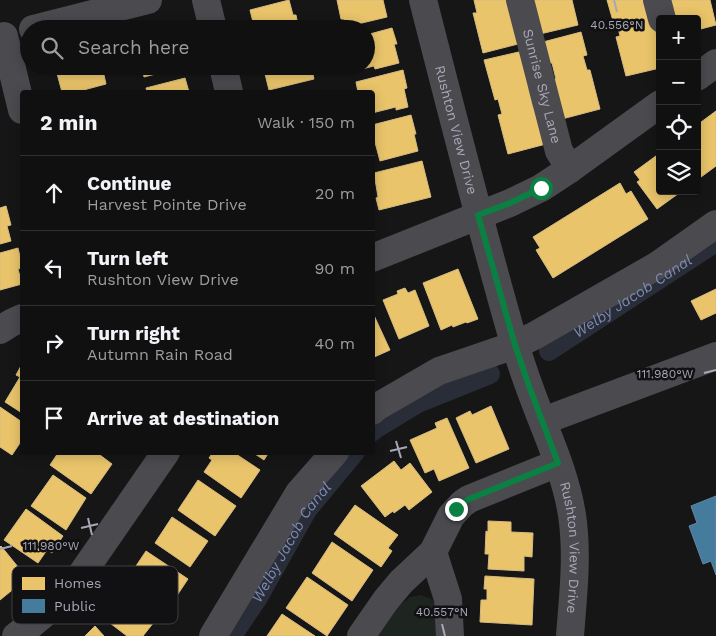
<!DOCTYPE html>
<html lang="en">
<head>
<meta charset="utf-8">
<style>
  body { margin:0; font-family:"Work Sans",sans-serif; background:#191919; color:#f1f3f6 }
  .controls { position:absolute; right:15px; top:15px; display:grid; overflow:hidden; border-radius:5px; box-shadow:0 2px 12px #0003 }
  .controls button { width:45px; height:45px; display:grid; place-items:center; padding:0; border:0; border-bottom:1px solid #303030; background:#101010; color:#f1f3f6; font:25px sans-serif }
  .stop { position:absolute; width:15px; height:15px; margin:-11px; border:4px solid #0b8043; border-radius:50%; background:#fff }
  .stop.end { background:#0b8043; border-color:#fff; box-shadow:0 1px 5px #0008 }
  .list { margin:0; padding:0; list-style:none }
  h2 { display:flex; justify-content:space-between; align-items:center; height:65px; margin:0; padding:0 20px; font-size:21px }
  h2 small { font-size:16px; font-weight:400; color:#9c9d9f }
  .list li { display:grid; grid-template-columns:32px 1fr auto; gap:15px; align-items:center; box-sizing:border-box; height:75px; padding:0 20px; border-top:1px solid #303030 }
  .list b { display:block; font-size:19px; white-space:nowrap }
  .list p { margin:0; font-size:16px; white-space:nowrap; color:#9c9d9f }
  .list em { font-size:16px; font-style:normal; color:#9c9d9f }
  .icon { flex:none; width:28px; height:28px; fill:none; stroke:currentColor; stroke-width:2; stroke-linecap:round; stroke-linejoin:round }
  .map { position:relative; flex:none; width:716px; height:636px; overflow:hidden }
  .search { position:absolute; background:#101010; box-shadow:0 2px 12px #0003; left:20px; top:20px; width:355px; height:55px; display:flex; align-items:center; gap:12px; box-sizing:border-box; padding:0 18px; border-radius:28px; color:#9c9d9f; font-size:19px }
  .panel { position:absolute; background:#101010; box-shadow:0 2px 12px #0003; left:20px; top:90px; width:355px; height:365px; border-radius:5px }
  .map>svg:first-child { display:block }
  .green { fill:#1e2520 }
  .homes { fill:#e9c46a; stroke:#d5bb81 }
  .public { fill:#457b9d; stroke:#6288a5 }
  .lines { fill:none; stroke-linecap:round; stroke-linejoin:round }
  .canal { stroke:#292d38; stroke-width:20 }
  .minor { stroke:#4a4a4f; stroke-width:28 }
  .route { stroke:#0b8043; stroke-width:6 }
  .ticks { fill:none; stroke:#a7a7b7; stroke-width:2 }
  .labels { text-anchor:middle; stroke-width:5; stroke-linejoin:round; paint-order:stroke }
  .street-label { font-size:14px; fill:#a7a7b7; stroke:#111012 }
  .water-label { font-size:15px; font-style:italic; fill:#7d8ab3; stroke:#111012 }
  .key { fill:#111012; stroke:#3e3d44; stroke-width:1 }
  .key-label { font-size:14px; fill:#a7a7b7 }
  .ticks-label { font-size:12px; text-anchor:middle; fill:#a7a7b7; stroke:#111012; stroke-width:5; stroke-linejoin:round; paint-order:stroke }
</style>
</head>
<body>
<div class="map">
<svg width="716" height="636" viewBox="0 0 716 636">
  <rect width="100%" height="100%" fill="#161616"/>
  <!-- green -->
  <path class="green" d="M421 595 433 600 437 613 436 636H378L400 605 410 597Z"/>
  <!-- homes -->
  <path class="homes" d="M289 0 293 15H296L298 25H296L297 29H257L256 26H254L250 10Z
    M337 0H383L387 17 345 27 344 19H341Z
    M474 0H508L522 43 483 53 473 13H477Z
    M532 0H572L578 25 540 34Z
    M607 0H647V14L651 28 654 27 660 49V68L626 76 616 37 620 36 616 20 613 21Z
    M670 0H710L716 25 697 30V19H675Z
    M392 28 397 44H394L399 63 375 69 374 66 358 70 357 66H366V35Z
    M581 32 587 55 583 56 587 70H590L600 109 562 119 552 79H556L552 63H549L543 42Z
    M523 51 529 91 533 107 536 106 546 144 508 154 498 115 502 114 498 99 495 100 484 60Z
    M55 66H102L106 84 76 92H62Z
    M142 66H183V67L144 77Z
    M266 66H311L314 79 269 90 265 74H268Z
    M403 70 407 88 404 89 408 107 396 110V107L372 113V92H358L356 82Z
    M185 78 189 92H147L146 88Z
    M716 111V166L697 180V125Z
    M411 115 416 134H414L418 151 380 161 372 131V125Z
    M660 153V191H682L657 209 637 182 640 180 634 172Z
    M422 161 431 197 379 210 376 198 378 197 374 173Z
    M620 183 626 194 631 191 648 219 553 278 536 250 540 248 533 237Z
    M6 206 11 225 7 226 11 241 0 244V208Z
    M18 248 22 265V268L18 269 22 284 0 290V253Z
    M458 269 478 319 467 323 466 322 453 327 452 325 441 330 423 283Z
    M405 288 408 293 415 290 429 326 399 339 383 300 398 294 397 291Z
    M716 289V313L701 320 691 301Z
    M372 311 390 350 372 358Z
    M22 364V413L5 402 20 377 16 375Z
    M491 406 509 449 476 463 456 418 470 411 472 415Z
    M0 407 22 422V440L12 455 0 447Z
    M447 418 469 468 439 481 434 469 425 473 410 440 437 428 435 423Z
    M57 452H96L112 464 91 494 50 465 58 453Z
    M213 452H233L260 470 241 498 204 472 212 460 209 458Z
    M252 452H269L264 460Z
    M394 461 401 470 410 463 432 492 409 510 405 505 394 513 393 511 385 517 361 486Z
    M53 475 86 498 66 530 31 506Z
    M198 480 236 506 215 536 178 510Z
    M355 505 398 535 388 548 392 551 381 567 334 534Z
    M26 509 63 536 52 553 47 550 38 563 4 540Z
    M172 517 208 541 190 567 155 543Z
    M488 521 511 522V532L533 533 532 557 524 556V571L488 569 489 554H485L486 531 488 532Z
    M332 542 373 570 352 601 312 573Z
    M1 546 27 578 0 600V547Z
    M146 551 188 579 170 606 151 594 149 596 128 582 138 567 136 566Z
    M485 576 534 579 532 625 480 622 481 600H487V589H484Z
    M307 577 348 605 327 636 286 608Z
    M124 590 158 617 143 636H127L106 620 115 609 112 606Z
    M282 614 315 636H267Z
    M95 626 104 636H85Z"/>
  <!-- public -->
  <path class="public" d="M716 496V575L711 561 703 564 689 526 697 523 691 506Z"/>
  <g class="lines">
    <!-- canal -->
    <g class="canal">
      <path id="s1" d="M549 351 716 242"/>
      <path d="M372 432 375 429 418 403 490 374"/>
      <path id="s2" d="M232 636 257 599 307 510 355 452"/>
    </g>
    <!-- minor -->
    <g class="minor">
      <path d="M206 0 213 29"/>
      <path id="s3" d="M423 0C451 110 479 220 510 329 516 348 522 367 529 386 544 429 565 470 572 515 578 555 573 596 570 636"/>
      <path id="s4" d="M520 0 559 151 570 169"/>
      <path d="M657 0 662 19"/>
      <path d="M33 29 148 0"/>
      <path d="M4 36 22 110"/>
      <path d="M223 66 229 92"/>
      <path d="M697 77 716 63"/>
      <path d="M372 258 510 203 541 188 570 169 660 104"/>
      <path d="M0 330 11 323 22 318"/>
      <path d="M372 411 375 408 439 371 515 345 534 336 658 265 716 224"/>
      <path d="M543 421 716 356"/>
      <path d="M433 552 448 599 450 636"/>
      <path d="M16 636C41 618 62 599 81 575L166 452"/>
      <path d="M213 636 299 493 335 452"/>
      <path d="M361 636 386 600 401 582 433 552 451 516 462 504 469 499 558 463"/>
    </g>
  </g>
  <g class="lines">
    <!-- route -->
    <path class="route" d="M456 509 462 504 469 499 558 463 529 386 515 345 478 215 510 203 541 188"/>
  </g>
  <!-- ticks -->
  <path class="ticks" d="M614 0 617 12M704 373 716 370M396 441 401 458M390 451 407 447M88 518 92 535M81 528 98 524M0 549 12 546M442 624 445 636"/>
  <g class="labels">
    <!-- street labels -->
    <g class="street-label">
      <text dy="5" stroke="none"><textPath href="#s4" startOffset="89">Sunrise Sky Lane</textPath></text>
      <text dy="5" stroke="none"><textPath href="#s3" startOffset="134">Rushton View Drive</textPath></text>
      <text dy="5" stroke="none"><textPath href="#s3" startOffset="569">Rushton View Drive</textPath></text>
    </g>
    <!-- water labels -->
    <g class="water-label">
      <text dy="5" stroke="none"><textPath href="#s1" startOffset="100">Welby Jacob Canal</textPath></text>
      <text dy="5" stroke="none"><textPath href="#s2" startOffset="111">Welby Jacob Canal</textPath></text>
    </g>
  </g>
  <!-- legend -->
  <rect x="12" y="566" width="166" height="58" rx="8" class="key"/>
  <rect x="22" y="577" width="23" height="13" fill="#e9c46a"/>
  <rect x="22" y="599" width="23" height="14" fill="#457b9d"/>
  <g class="key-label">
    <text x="54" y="588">Homes</text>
    <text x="54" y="611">Public</text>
  </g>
  <g class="ticks-label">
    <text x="617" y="29">40.556°N</text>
    <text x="665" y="378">111.980°W</text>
    <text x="51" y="550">111.980°W</text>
    <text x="442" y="616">40.557°N</text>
  </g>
</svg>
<div class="controls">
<button>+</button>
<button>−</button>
<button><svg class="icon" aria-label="locate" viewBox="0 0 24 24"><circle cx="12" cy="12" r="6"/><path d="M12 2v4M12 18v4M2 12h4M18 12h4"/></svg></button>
<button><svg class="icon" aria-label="layers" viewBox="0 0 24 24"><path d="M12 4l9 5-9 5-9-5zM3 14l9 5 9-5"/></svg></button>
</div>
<div class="stop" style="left:541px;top:188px"></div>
<div class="stop end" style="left:456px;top:509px"></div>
<div class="search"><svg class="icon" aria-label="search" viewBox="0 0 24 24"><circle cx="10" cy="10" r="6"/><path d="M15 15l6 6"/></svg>Search here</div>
<section class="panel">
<h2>2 min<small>Walk · 150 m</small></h2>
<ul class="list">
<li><svg class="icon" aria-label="ahead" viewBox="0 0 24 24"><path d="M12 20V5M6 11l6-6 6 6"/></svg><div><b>Continue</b><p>Harvest Pointe Drive</p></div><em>20 m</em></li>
<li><svg class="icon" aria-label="left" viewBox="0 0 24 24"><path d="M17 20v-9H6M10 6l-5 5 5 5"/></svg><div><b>Turn left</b><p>Rushton View Drive</p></div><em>90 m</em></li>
<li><svg class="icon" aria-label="right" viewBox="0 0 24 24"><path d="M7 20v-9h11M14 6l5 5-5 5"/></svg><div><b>Turn right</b><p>Autumn Rain Road</p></div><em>40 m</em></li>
<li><svg class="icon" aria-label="arrive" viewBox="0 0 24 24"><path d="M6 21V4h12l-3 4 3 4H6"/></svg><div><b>Arrive at destination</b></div></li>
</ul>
</section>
</div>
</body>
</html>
